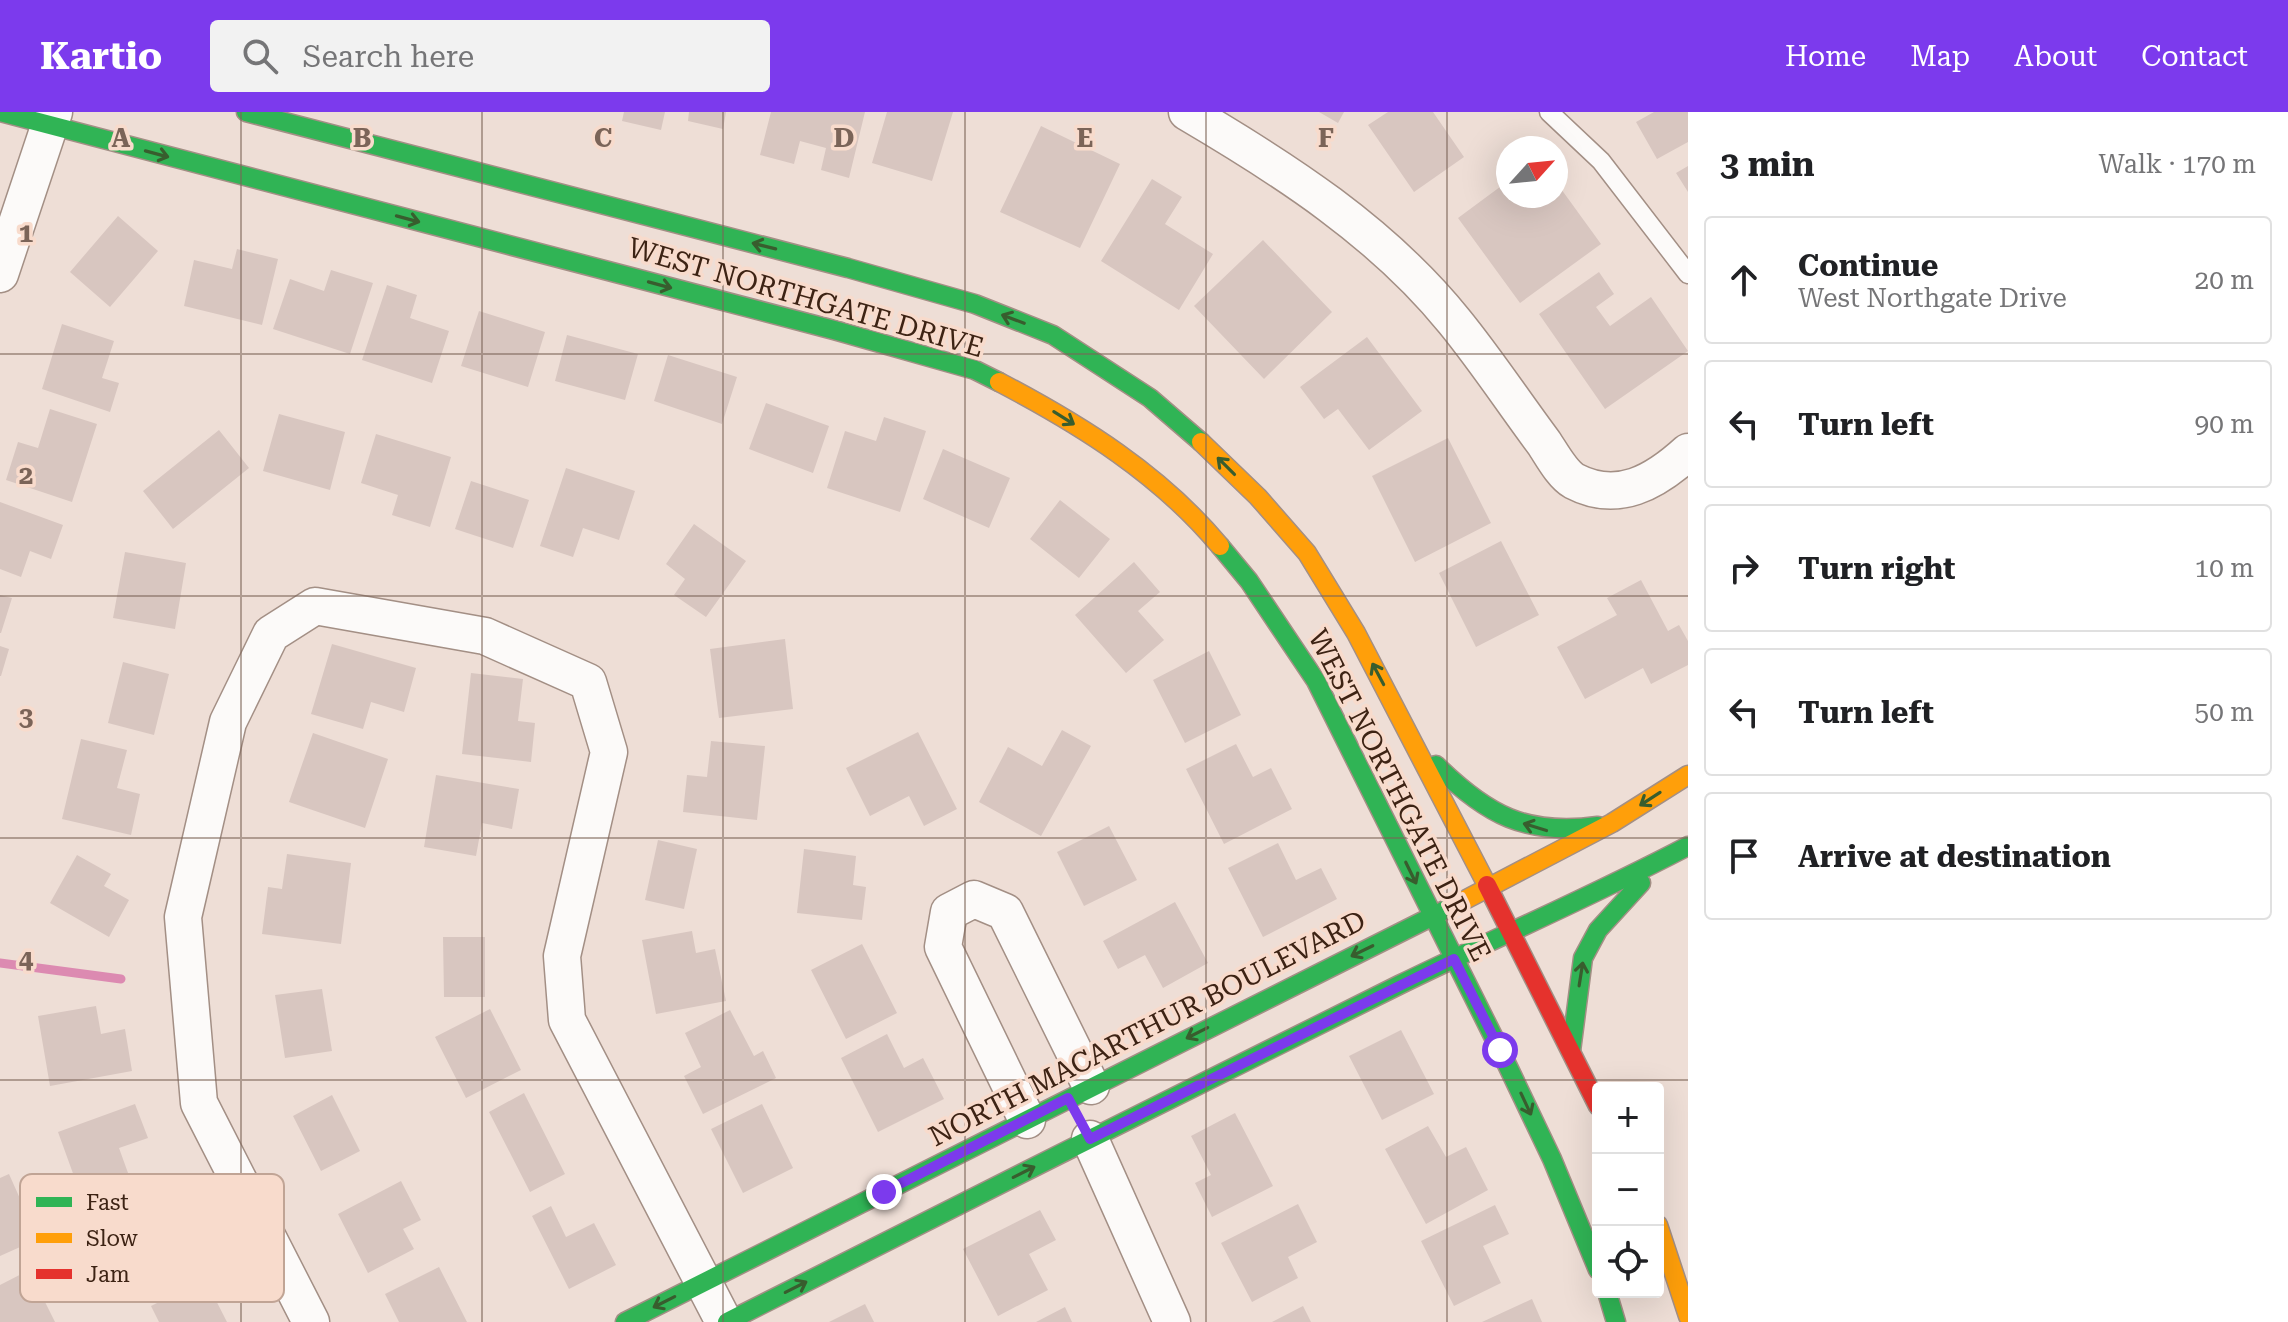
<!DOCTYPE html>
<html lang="en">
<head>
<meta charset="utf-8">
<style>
  body { margin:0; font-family:"Roboto Serif",serif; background:#f2f2f2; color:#202124 }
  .controls { position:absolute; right:24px; bottom:24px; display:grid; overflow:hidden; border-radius:8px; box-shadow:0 8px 32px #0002 }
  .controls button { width:72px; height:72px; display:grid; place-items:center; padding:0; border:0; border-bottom:2px solid #e0e0e0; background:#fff; color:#202124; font:40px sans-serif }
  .compass { position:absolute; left:1496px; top:24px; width:72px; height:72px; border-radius:50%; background:#fff; box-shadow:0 8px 32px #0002; rotate:63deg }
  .stop { position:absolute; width:24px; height:24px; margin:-18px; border:6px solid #7c3aed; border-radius:50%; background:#fff }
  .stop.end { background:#7c3aed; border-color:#fff; box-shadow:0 2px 8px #0008 }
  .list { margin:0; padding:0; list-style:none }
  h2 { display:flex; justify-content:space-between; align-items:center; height:104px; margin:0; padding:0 32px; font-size:34px }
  h2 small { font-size:26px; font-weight:400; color:#757577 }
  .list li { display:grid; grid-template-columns:52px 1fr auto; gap:24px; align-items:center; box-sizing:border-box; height:128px; margin:0 16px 16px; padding:0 16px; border:2px solid #e0e0e0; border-radius:8px }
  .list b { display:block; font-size:30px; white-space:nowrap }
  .list p { margin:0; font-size:26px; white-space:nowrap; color:#757577 }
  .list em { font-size:26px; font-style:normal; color:#757577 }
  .icon { flex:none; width:44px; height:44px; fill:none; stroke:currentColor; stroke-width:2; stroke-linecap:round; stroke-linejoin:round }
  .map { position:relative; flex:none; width:1688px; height:1210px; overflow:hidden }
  header { display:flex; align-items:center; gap:48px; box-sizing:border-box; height:112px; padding:0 40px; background:#7c3aed; color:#fff }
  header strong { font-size:38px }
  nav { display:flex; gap:44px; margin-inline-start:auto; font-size:28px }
  .search { width:560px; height:72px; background:#f2f2f2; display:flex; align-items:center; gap:20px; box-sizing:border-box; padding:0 28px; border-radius:8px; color:#757577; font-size:30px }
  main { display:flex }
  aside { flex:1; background:#fff }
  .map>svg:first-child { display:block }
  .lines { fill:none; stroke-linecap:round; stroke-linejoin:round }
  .stream { stroke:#dc8ab1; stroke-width:9 }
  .building { fill:#d8c6c0 }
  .lane-casing { stroke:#a38f85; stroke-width:21 }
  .street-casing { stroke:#a38f85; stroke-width:39 }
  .fast-casing { stroke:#a38f85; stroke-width:21 }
  .slow-casing { stroke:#a38f85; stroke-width:21 }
  .jam-casing { stroke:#a38f85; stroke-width:21 }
  .lane { stroke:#fcfaf9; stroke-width:18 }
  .street { stroke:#fcfaf9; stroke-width:36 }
  .fast { stroke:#30b455; stroke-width:18 }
  .slow { stroke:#ff9f0a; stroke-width:18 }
  .jam { stroke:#e5322d; stroke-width:18 }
  .oneway { stroke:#385d2e }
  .route { stroke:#7c3aed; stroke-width:10 }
  .grid { fill:none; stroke:#7b6458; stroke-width:2; stroke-opacity:0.55 }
  .labels { text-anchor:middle; stroke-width:7; stroke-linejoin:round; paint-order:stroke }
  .street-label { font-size:28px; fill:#3d2314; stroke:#f8dbcc }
  .key { fill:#f8dbcc; stroke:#c0a495; stroke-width:2 }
  .key-label { font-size:22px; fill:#3d2314 }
  .grid-label { font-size:26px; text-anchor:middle; font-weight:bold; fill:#7b6458; stroke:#f8dbcc; stroke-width:7; stroke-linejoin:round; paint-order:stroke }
</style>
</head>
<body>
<header>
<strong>Kartio</strong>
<div class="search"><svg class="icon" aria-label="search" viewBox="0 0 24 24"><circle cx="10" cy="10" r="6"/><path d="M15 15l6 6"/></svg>Search here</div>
<nav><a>Home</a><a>Map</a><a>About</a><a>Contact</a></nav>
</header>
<main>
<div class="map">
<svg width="1688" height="1210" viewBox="0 0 1688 1210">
  <rect width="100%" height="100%" fill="#eeded6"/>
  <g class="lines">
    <!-- stream -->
    <path class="stream" d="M0 851 121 867"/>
  </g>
  <!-- building -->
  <path class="building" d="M624 0H665L661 18 622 9Z
    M689 0H726L723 17 688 9Z
    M771 0H865L849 66 821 58 826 36 800 29 794 52 760 43Z
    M887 0H953L932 69 872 51Z
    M1319 0H1344L1338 11Z
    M1388 0H1433L1464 45 1414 80 1368 13Z
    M1654 0H1688V30L1657 47 1636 10Z
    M1041 14 1120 52 1080 136 1000 100Z
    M1688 54V80L1676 61Z
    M1152 67 1182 85 1165 112 1213 142 1179 198 1101 149Z
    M1508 69V84H1556V70L1601 132 1520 191 1458 106Z
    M118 104 158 139 110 195 70 160Z
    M1263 128 1332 200 1264 267 1194 194Z
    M237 137 278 147 262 213 184 194 194 148 232 157Z
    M331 158 373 171 350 242 273 217 290 167 324 179Z
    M1599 160 1614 182 1596 195 1610 214 1651 185 1688 239 1605 297 1539 202Z
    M387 173 417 183 410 206 449 219 432 271 362 248Z
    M479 199 545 220 528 275 461 254Z
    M62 212 114 229 102 266 119 271 110 300 42 277Z
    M567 223 638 242 625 288 555 269Z
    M1367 225 1422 299 1369 338 1338 297 1324 307 1300 275Z
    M668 243 737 265 722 312 654 289Z
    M766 291 829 314 813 361 749 337Z
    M50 297 97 312 72 390 6 368 18 330 38 336Z
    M279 302 345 320 330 378 263 359Z
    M884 305 926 319 900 400 827 376 845 319 876 329Z
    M219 318 249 356 173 417 143 379Z
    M376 322 451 345 430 415 392 403 398 383 361 371Z
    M1448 326 1491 411 1415 450 1372 364Z
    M943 337 1010 366 989 416 923 387Z
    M566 356 635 379 619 428 583 416 573 445 540 434Z
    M471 369 529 388 513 436 455 417Z
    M1060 388 1110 427 1079 466 1030 427Z
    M0 390 63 413 51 447 30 439 21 465 0 457Z
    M694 412 746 449 706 505 674 483 685 467 666 452Z
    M1501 429 1539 503 1476 535 1439 461Z
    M125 440 186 451 175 517 113 506Z
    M1134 450 1160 480 1138 499 1164 528 1126 561 1075 503Z
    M1641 468 1668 519 1679 513 1688 529V553L1651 572 1643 556 1585 587 1557 535 1617 503 1607 486Z
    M0 483 12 486 1 521H0Z
    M785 527 793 597 719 606 710 537Z
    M332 532 416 556 404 600 371 590 363 617 311 602Z
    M0 534 9 537 1 564H0Z
    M1209 539 1241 603 1185 631 1153 568Z
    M123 550 169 562 154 623 108 611Z
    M471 561 523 567 518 609 535 611 531 650 462 642Z
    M1062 618 1091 634 1041 724 979 690 1008 635 1042 654Z
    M918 620 957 697 924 714 909 684 870 704 846 656Z
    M313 621 388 647 365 716 289 690Z
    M81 627 127 638 117 676 140 682 131 723 62 707Z
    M711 629 765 634 757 708 683 700 687 663 707 665Z
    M1236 632 1253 665 1271 656 1292 697 1224 732 1186 657Z
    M436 663 519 677 512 717 482 711 476 744 424 735Z
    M1109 714 1137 768 1084 794 1057 740Z
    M658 728 697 737 684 797 645 788Z
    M1278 731 1296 768 1321 756 1337 787 1263 825 1228 756Z
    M804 737 856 744 853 773 866 775 862 808 797 801Z
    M287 742 351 751 341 832 262 822 268 775 282 777Z
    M77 743 111 762 104 774 129 788 109 825 50 791Z
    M1175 790 1208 851 1163 876 1145 843 1118 857 1103 829Z
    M692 819 696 841 715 837 726 889 656 902 642 828Z
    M443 825H485V885H444Z
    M862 832 897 901 846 927 811 858Z
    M322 877 332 939 285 946 275 883Z
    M96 894 101 922 125 917 132 959 50 974 38 904Z
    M490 897 521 958 466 986 435 925Z
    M730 898 754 944 763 939 776 966 703 1002 684 964 701 955 685 921Z
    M1401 918 1434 982 1382 1008 1349 944Z
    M887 922 904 956 923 946 944 987 878 1020 841 946Z
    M524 981 565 1062 530 1080 489 1000Z
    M332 983 360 1039 321 1059 293 1004Z
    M135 992 148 1026 119 1036 132 1072 83 1089 58 1020Z
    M762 992 793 1056 743 1081 711 1017Z
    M1235 1001 1273 1074 1212 1105 1195 1071 1211 1063 1191 1024Z
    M1428 1014 1446 1045 1466 1035 1488 1078 1426 1112 1385 1037Z
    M9 1062 38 1127 0 1144V1066Z
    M401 1069 421 1108 403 1117 414 1137 368 1161 338 1102Z
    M1298 1092 1317 1130 1288 1145 1298 1166 1252 1190 1221 1131Z
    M1495 1093 1509 1122 1483 1134 1501 1171 1454 1194 1421 1129Z
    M551 1094 566 1125 594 1111 616 1153 569 1177 532 1104Z
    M1040 1098 1056 1128 1029 1142 1048 1178 998 1204 963 1137Z
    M39 1153 52 1179 42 1184 55 1210H0V1173Z
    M439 1155 467 1210H399L385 1182Z
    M205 1167 227 1210H159L151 1194Z
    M1532 1187 1542 1210H1482Z
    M865 1192 874 1210H829Z
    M1303 1194 1311 1210H1272Z
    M1065 1195 1072 1210H1036Z"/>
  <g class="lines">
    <defs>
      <path id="lane" d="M1549 0 1601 49 1688 162"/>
      <path id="street" d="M1187 0C1284 57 1382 120 1454 209 1486 248 1514 291 1544 331 1552 343 1562 362 1574 369 1618 392 1655 370 1688 340
        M0 162 54 0
        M1027 1008 943 835 949 800 974 787 1005 800 1091 974
        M1090 1027 1172 1210
        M311 1210 199 991 183 805 228 610 271 522 315 494 485 524 588 570 609 640 562 844 567 908 724 1210"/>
      <path id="fast" d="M0 0 834 218 975 258 999 270
        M246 0 848 156 975 192 1053 223 1150 286 1201 330
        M1220 434 1249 469 1316 569 1500 938 1552 1047 1598 1158
        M1436 653C1487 703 1526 724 1598 714
        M1571 939 1583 846 1598 818 1641 771
        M1607 1180 1616 1210
        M625 1210 1459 791
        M727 1210C951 1097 1174 984 1399 873 1495 826 1593 784 1688 734"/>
      <path id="slow" d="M999 270C1081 313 1160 362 1220 434
        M1201 330 1258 385 1307 441 1356 521 1487 773
        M1459 791 1612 711 1688 663
        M1658 1113 1688 1204"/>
      <path id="jam" d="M1487 773 1598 994"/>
    </defs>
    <!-- lane casing -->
    <use href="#lane" class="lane-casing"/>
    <!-- street casing -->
    <use href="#street" class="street-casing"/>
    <!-- fast casing -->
    <use href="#fast" class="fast-casing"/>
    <!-- slow casing -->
    <use href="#slow" class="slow-casing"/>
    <!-- jam casing -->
    <use href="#jam" class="jam-casing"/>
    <!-- lane -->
    <use href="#lane" class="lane"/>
    <!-- street -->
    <use href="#street" class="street"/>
    <!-- fast -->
    <use href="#fast" class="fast"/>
    <!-- slow -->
    <use href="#slow" class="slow"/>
    <!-- jam -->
    <use href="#jam" class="jam"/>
  </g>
  <!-- one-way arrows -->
  <defs><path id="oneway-shaft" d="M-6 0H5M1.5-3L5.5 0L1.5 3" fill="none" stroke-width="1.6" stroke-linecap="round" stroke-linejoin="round" transform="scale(2)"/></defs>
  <g class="oneway">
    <use href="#oneway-shaft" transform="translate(157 42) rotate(15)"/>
    <use href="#oneway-shaft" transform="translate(408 107) rotate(15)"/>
    <use href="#oneway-shaft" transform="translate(764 134) rotate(-166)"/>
    <use href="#oneway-shaft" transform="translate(660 173) rotate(15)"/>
    <use href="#oneway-shaft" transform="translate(1013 207) rotate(-159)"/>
    <use href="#oneway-shaft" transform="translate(1064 306) rotate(32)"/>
    <use href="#oneway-shaft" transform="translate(1226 354) rotate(-135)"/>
    <use href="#oneway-shaft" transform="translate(1378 562) rotate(-118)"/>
    <use href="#oneway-shaft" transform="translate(1650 687) rotate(147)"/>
    <use href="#oneway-shaft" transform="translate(1535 715) rotate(-163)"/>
    <use href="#oneway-shaft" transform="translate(1411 761) rotate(64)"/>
    <use href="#oneway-shaft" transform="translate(1362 839) rotate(154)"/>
    <use href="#oneway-shaft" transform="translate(1581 862) rotate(-81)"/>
    <use href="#oneway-shaft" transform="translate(1197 921) rotate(153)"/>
    <use href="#oneway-shaft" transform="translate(1526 992) rotate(65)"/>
    <use href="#oneway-shaft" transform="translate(1024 1060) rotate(-27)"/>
    <use href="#oneway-shaft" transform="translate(796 1175) rotate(-27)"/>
    <use href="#oneway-shaft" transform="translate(664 1190) rotate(153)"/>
  </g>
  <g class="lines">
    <!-- route -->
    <path class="route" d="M884 1080 1068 986 1090 1027 1454 847 1500 938"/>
  </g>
  <!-- grid -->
  <path class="grid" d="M241 0V1210M482 0V1210M723 0V1210M965 0V1210M1206 0V1210M1447 0V1210M0 242H1688M0 484H1688M0 726H1688M0 968H1688"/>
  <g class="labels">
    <!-- street labels -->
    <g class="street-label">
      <text transform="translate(806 185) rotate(16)" y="10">WEST NORTHGATE DRIVE</text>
      <text transform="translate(1400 683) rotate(63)" y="10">WEST NORTHGATE DRIVE</text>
      <text transform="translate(1147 916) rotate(-27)" y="10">NORTH MACARTHUR BOULEVARD</text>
    </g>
  </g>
  <!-- legend -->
  <rect x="20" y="1062" width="264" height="128" rx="12" class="key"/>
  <rect x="36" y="1085" width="36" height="10" fill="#30b455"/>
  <rect x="36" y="1121" width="36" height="10" fill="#ff9f0a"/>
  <rect x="36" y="1157" width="36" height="10" fill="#e5322d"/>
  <g class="key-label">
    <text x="86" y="1098">Fast</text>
    <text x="86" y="1134">Slow</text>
    <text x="86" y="1170">Jam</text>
  </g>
  <g class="grid-label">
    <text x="121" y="35">A</text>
    <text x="362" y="35">B</text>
    <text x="603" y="35">C</text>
    <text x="844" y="35">D</text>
    <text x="1085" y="35">E</text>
    <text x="1326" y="35">F</text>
    <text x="26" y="130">1</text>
    <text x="26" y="372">2</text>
    <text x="26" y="614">3</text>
    <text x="26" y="856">4</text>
  </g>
</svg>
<div class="controls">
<button>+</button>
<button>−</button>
<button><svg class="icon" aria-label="locate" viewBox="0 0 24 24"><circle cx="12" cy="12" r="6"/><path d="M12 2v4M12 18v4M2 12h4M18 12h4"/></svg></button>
</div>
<svg class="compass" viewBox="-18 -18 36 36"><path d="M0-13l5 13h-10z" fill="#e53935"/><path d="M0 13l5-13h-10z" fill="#757577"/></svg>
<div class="stop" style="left:1500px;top:938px"></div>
<div class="stop end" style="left:884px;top:1080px"></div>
</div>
<aside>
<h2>3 min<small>Walk · 170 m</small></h2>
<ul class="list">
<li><svg class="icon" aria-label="ahead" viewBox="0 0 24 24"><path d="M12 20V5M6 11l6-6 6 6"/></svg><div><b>Continue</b><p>West Northgate Drive</p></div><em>20 m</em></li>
<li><svg class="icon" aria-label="left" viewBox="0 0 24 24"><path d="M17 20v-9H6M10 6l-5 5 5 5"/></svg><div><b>Turn left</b></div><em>90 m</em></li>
<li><svg class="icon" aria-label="right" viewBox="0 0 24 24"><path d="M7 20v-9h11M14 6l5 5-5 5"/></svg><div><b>Turn right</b></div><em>10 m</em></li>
<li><svg class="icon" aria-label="left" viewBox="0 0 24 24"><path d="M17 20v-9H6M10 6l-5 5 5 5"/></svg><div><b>Turn left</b></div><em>50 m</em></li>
<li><svg class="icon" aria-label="arrive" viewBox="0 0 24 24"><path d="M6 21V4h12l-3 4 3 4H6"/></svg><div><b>Arrive at destination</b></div></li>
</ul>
</aside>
</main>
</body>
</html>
